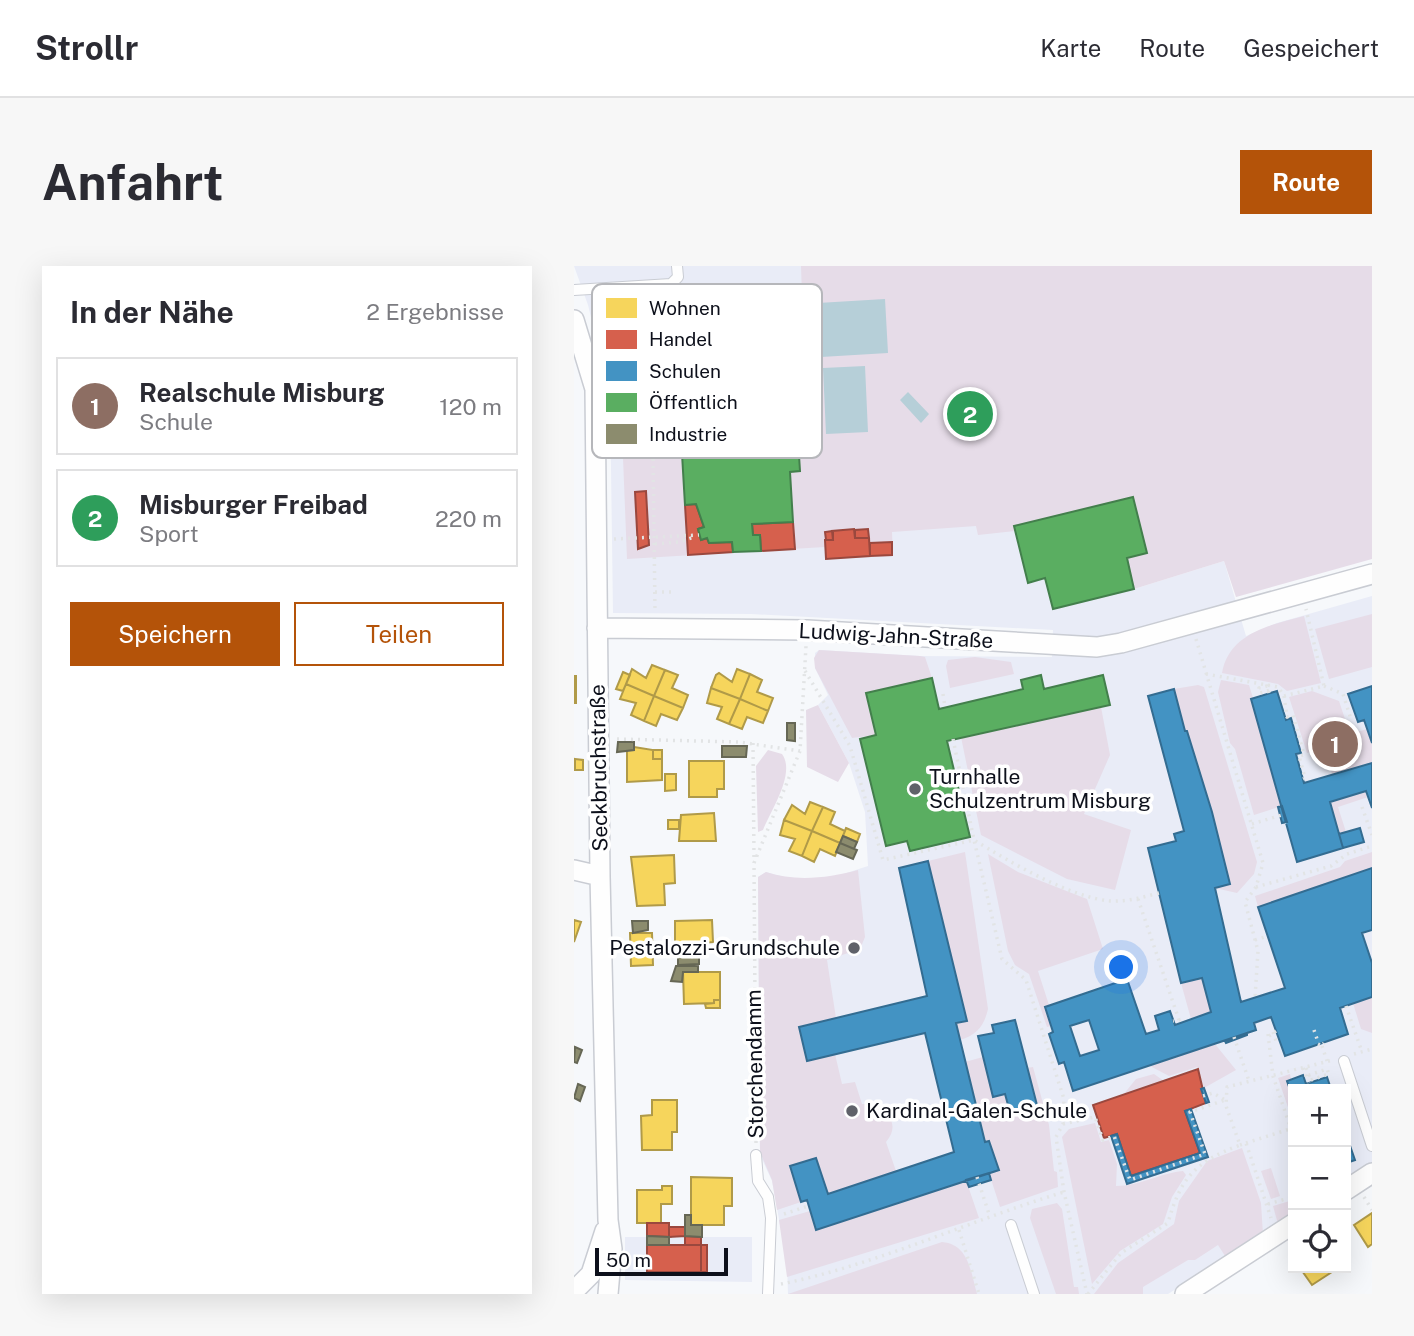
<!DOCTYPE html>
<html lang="de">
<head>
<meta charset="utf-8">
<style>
  body { margin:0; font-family:"Public Sans",sans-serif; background:#f7f7f7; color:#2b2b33 }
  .controls { position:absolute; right:21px; bottom:21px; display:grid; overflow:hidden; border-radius:0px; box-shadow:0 7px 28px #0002 }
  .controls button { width:63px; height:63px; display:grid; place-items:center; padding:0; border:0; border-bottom:2px solid #e1e1e2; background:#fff; color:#2b2b33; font:35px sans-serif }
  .scale { position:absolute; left:21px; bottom:18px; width:133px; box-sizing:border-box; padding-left:7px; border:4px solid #0d101b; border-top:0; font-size:19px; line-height:24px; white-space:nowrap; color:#0d101b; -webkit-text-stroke:5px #fff; paint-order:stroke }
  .you { position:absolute; left:548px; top:702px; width:24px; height:24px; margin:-18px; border:5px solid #fff; border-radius:50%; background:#1a73e8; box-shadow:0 0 0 10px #1a73e833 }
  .badge { display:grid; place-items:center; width:46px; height:46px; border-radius:50%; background:#b45309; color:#fff; font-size:23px; font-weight:700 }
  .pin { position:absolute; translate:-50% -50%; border:4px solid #fff; box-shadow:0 2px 7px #0006 }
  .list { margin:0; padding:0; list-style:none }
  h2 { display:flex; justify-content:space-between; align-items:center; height:91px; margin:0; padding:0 28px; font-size:30px }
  h2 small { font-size:23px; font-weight:400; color:#7c7c81 }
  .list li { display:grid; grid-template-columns:46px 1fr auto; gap:21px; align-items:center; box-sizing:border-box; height:98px; margin:0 14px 14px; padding:0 14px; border:2px solid #e1e1e2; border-radius:0px }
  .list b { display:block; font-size:26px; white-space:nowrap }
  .list p { margin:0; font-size:23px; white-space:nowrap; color:#7c7c81 }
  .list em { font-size:23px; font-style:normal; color:#7c7c81 }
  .actions { display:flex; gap:14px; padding:21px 28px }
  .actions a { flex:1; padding:16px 0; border:2px solid #b45309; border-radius:0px; text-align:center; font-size:24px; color:#b45309 }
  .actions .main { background:#b45309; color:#fff }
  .icon { flex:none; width:38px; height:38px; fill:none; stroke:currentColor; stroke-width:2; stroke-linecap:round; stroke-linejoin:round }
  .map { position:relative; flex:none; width:798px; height:1028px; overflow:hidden; border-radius:0px }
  header { display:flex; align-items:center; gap:42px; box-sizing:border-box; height:98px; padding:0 35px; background:#fff; border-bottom:2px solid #e1e1e2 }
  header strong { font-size:33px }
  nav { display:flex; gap:38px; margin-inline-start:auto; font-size:24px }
  .intro { display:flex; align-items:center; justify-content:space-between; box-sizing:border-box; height:168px; padding:0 42px }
  h1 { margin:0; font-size:49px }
  .button { padding:18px 32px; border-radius:0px; background:#b45309; color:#fff; font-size:24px; font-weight:700 }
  main { display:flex; gap:42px; padding:0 42px }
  aside { flex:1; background:#fff; border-radius:0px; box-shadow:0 7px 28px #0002 }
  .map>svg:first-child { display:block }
  .built { fill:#e9ecf7 }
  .green { fill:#e6dce8 }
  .water { fill:#b6cfd8 }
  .homes { fill:#f6d55c; stroke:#b09a48; stroke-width:2 }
  .shops { fill:#d6604d; stroke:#9a483e; stroke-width:2 }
  .schools { fill:#4393c3; stroke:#336c91; stroke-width:2; fill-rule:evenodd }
  .public { fill:#5aae61; stroke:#437f4c; stroke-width:2 }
  .industry { fill:#8c8c6e; stroke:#666755; stroke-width:2 }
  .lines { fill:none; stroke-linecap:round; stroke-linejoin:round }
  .lane-casing { stroke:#c9ccd3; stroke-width:12 }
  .street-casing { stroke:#c9ccd3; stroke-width:22 }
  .path { stroke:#e2e4e5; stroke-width:3.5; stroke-dasharray:2 5; stroke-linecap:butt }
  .lane { stroke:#fefefe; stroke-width:10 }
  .street { stroke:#fefefe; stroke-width:19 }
  .poi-dot { fill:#5f6169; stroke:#fff; stroke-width:2.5 }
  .labels { text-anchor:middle; stroke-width:7; stroke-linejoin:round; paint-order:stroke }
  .street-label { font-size:21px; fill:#0d101b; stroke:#fff }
  .poi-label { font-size:21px; fill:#0d101b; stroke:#fff; text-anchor:start }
  .key { fill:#fff; stroke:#b6b7bb; stroke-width:2 }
  .key-label { font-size:19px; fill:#0d101b }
</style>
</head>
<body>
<header>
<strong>Strollr</strong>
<nav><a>Karte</a><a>Route</a><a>Gespeichert</a></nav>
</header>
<div class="intro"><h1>Anfahrt</h1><a class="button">Route</a></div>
<main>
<aside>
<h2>In der Nähe<small>2 Ergebnisse</small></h2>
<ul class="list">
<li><span class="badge" style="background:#8d6e63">1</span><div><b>Realschule Misburg</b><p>Schule</p></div><em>120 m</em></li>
<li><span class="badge" style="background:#2e9e5b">2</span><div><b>Misburger Freibad</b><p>Sport</p></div><em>220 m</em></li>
</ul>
<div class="actions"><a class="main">Speichern</a><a>Teilen</a></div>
</aside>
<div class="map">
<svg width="798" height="1028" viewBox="0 0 798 1028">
  <rect width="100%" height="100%" fill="#f6f8fb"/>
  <!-- built -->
  <path class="built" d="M0 0H561L560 323 650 295 672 370 703 357 798 330V896L772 913V823H719V948L594 1028H214L213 997 198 915 186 889 184 611 192 606 218 613 257 612 294 600 291 546 275 497 244 439 254 429 241 402V387L245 384 346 390 478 391 479 364 177 348 39 347 36 129 14 39Z
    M51 971H178V1016L51 1014Z"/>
  <!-- green -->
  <path class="green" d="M227 0H798V293L662 331 650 295 560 323 553 292 558 231 440 260 441 265 404 269 402 260 318 266 319 290 252 293 251 281 53 293 43 39 108 38 109 48 147 45 146 96 230 91Z
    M798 348V401L755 413 741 363Z
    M730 350 747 417 713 425 704 418 648 407C655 367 696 359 730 350Z
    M245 384 346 390 351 391 358 412 292 427 302 469 278 472 241 402 240 392Z
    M401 391 437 396 440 408 376 422 372 400 374 394Z
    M647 414 675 419 679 432 677 433 708 540 680 549 661 483 656 477 644 426Z
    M624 419 630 421 683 596 680 608 663 627 641 622 655 618 613 465H611L600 423Z
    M738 425 765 435 776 468 793 463 798 477V497L758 508 751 482 733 487 715 431Z
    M244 439 275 497 264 516 233 501 232 444Z
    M527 441 536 489 510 548 557 564 541 624 493 613 407 569 387 471Z
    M194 484 208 488C222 507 197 544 189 564L184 566 182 500Z
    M792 525 794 531 764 541 772 566 765 568 756 536Z
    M391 586 414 743C410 760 403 769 386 774L382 757 393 754 354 595Z
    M798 586V602L684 641 681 630 766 601 771 595Z
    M414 588 444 606 513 633 529 683 464 705 475 739 471 741 477 760 473 761 455 708 441 699 434 685Z
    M284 604 291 671 286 683 253 694 262 752 225 761 261 788 268 818 281 816 288 838C310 840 329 856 312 876L322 905 254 928 241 892 216 900 227 936 203 944 198 914 186 886 184 611 192 606C222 616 254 612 284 604Z
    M629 713 637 746 617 753 607 717Z
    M798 731V767L787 763 779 737Z
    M641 778 662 804 630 822 623 801 595 810 576 800Z
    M409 791 431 828 436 846 453 802 459 801 475 859 480 905 483 906 484 921 426 941 415 907 425 903 415 875 411 876 391 796Z
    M580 808 590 815 549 829 562 813Z
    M716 808 717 813 713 815 719 832V856L704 812Z
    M521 857 527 876 535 874 543 898 542 920C566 920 586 907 609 905L612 909 598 931 589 958 546 985 518 1018 488 871 495 863Z
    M668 882 687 937 689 968 653 993 644 979 621 994H614L569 1021V1028H520L544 997 600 958 605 935 633 895Z
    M697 902 706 930 697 933 687 905Z
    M392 914 405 952 213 1011 205 954 236 945 242 963Z
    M719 934V948L704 958 699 940Z
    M483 937 488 943 500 1021H504L505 1028H482L456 952 458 943Z
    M368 976C395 978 397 1007 403 1028H214Z"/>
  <!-- water -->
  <path class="water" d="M311 33 314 87 247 91 244 37Z
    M291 100 294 166 252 168 249 102Z
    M334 126 355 148 347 157 326 134Z"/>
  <!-- homes -->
  <path class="homes" d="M78 399 91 404 80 430 52 418 58 403 72 412Z
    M163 403 176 408 166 433 137 422 142 409 145 407 158 416Z
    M91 404 104 409 98 422 114 429 109 442 80 430Z
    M49 406 56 409 49 425 42 423Z
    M176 408 188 414 183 426 199 432 194 445 166 433Z
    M0 410H2V437H0Z
    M52 418 80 430 70 455 57 449 62 437 46 433Z
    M137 422 166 433 155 458 143 453 148 441 133 437Z
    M80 430 109 442 103 454 87 448 82 460 70 455Z
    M166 433 194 445 189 457 173 451 168 463 155 458Z
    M60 481 79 484V493H88V514L53 516V484H60Z
    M79 484H88V493H79Z
    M1 493 9 494V504H1Z
    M115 495H150V523H143V531H115Z
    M91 508H102V524L91 525Z
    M236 536 249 541 238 565 210 554 218 539 231 548Z
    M249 541 261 546 256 558 271 565 266 577 238 565Z
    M140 547 142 575H105L107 549Z
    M94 554H105V563H94Z
    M210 554 238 565 228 590 215 585 221 573 206 569Z
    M272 562 286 568 283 576 269 570Z
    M238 565 266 577 261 590 246 583 240 596 228 590Z
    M100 589 101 617 90 618 91 639 63 640 57 591Z
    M0 654 7 656 0 676Z
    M138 654 139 676 126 677V688L101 689V655Z
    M56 667H78L79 699 57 700Z
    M109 706H146V734H140V737L110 738Z
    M140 734H146V742H132L131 738 140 737Z
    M78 834H103V866H98V884H68L67 850 78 849Z
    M117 911 158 912V940H150V959H117Z
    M88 920H98V938H87V957H63V924H88Z
    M798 947V978L794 981 780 959Z
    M726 1002H764L738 1019Z"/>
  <!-- shops -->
  <path class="shops" d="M72 225 75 279 64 283 61 226Z
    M122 238 130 261 124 263 127 274 133 272 135 277 158 276 159 286 114 289 111 239Z
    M219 256 221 283 187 285 186 269H179L178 258Z
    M280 263 281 272H295L296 290 252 293 251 274H259L258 265Z
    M294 263 295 272H281V264Z
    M259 265V274H252L251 266Z
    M318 276V289L296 290V277Z
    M624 803 632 837 611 845 626 887 557 910 543 868 530 872 519 839Z
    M73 957H95V971L73 970Z
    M95 961H111V970L95 971Z
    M111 970 127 971V979H111Z
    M73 979H127V1006H73Z
    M127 979H133V1006H127Z"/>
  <!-- schools -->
  <path class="schools" d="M798 420V477L790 454 784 456 774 428Z
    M600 423 611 465H613L638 546 656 618 641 622 667 736 711 722 684 641 798 602V664L788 667 798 697V731L766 742 774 768 711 790 697 751 680 757 682 764 499 825 490 796 485 798 475 768 479 766 471 741 553 713 572 768 585 764 581 750 596 745 601 759 637 746 628 712 607 717 574 582 602 575 600 568 610 565 574 430ZM515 754 525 784 506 790 496 760Z
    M703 425 712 454 717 452 727 487 722 488 730 517 798 497V542L792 525 756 536 769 582 723 596 677 433Z
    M708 540 713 556 708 557 704 541Z
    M786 562 790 576 769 582 765 568Z
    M354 595 393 755 382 757 411 876 415 875 425 904 242 964 233 934 227 936 216 900 242 892 254 928 380 886 351 767 233 795 225 761 353 730 325 602Z
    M441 754 463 839 436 846 431 828 419 831 404 770 420 767 418 759Z
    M673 767V769L652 777 651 775Z
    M729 809 732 818 753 811 757 823H719V832L713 815Z
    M630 822 635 836 632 837 627 823Z
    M617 843 634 891 553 918 537 870 543 868 557 910 626 887 611 845Z
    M772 868 781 894 772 897Z
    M415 907 417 914 395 921 392 914Z"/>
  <!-- public -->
  <path class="public" d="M109 43V48L147 45 148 67 217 62 226 205 216 206 219 256 178 258 179 269H186L187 285 159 286 158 276 135 277 133 272 127 274 124 263 130 261 122 238 111 239 104 119 91 120 88 69H76V59L87 58 86 44Z
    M559 231 573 287 553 292 560 323 479 343 471 312 454 317 440 260Z
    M467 409 470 423 529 409 536 439 373 475 396 571 336 585 333 575 312 580 286 473 302 469 292 427 358 412 365 443 449 423 447 414Z"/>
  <!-- industry -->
  <path class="industry" d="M213 457H221V475L213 474Z
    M44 476H60V484L43 486Z
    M148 480H173L172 491H148Z
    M269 570 283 576 280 583 266 577Z
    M266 577 283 584 279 593 262 586Z
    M58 655H74V664L59 667Z
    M125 688V698L104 699V689Z
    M102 700H124V706H109L108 716 97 715Z
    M1 781 8 784 3 797 0 796Z
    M4 818 11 821 6 835 0 832Z
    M111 949H117V959H128V971L111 970Z
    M73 970 95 971V979H73Z"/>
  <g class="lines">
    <defs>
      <path id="lane" d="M0 24 97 18 104 11 103 0
        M770 795 798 880
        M182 889 184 915 194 931 197 952 194 1028
        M437 959 460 1028"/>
      <path id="street" d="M0 54 21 123 26 610 34 954 38 983 34 1028
        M23 362 233 364 523 381 547 377 798 308
        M0 604 26 610
        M772 924 798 907
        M0 1025 17 1008 31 965
        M611 1028 719 958"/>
    </defs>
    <!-- lane casing -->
    <use href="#lane" class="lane-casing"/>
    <!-- street casing -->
    <use href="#street" class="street-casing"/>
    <!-- path -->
    <path class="path" d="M79 186 81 345
      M40 273 125 269
      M81 278 105 276 120 271
      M81 326H98
      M622 373 689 597 682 621 671 636 684 685 681 732
      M231 405 276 480 309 594 400 574 428 693 452 714 490 833 489 858 482 871 490 926 513 1028
      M632 408 704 421 710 430 750 420 732 343
      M750 420 769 428 777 453
      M695 427 693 420 685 422 686 427 696 424 697 420
      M369 428 371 441
      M710 430 713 451 719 449 730 489 725 490 731 512 729 513
      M43 473 165 476 226 485
      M379 473 400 574C436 596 495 631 536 635 553 636 569 631 585 627
      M179 477 180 594
      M788 541 798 569
      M678 558 711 548
      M682 621 757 600 773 588 798 580
      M564 633 605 754 599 755
      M681 674 694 670
      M772 740 788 786
      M740 764 744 776
      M699 766 702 775
      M694 768 699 810 719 869
      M695 770 702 765
      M660 771 675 815
      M744 778 748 780 750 777
      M748 780 753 795
      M780 788 798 783
      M729 802 734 815
      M732 802 735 809 753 803 755 808 734 815 735 817
      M629 830 639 827 651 834
      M489 858 521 851 529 874 540 870 556 914 631 888 616 846 651 834
      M182 877 180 597 226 485 232 380
      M672 877 716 863
      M666 879 672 877 697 952
      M403 911 416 951
      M790 931 798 944
      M694 938 719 931
      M210 948 234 940
      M385 964 405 1028
      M207 1018C302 999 397 954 490 926
      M514 1028 547 987 594 957C607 910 622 896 666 879L652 840 653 821 759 794"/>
    <!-- lane -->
    <use href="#lane" class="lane"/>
    <!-- street -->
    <use href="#street" class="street"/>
  </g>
  <!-- markers -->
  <g class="poi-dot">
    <circle cx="341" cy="523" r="7"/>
    <circle cx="280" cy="682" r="7"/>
    <circle cx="278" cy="845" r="7"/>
  </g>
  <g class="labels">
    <!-- street labels -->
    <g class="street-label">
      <text transform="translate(322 370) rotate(3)" y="7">Ludwig-Jahn-Straße</text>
      <text transform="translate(25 502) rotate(-91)" y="7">Seckbruchstraße</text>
      <text transform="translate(181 798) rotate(-91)" y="7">Storchendamm</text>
    </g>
    <!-- poi labels -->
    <g class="poi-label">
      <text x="355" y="518">Turnhalle<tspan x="355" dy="24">Schulzentrum Misburg</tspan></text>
      <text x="266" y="689" text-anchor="end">Pestalozzi-Grundschule</text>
      <text x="292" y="852">Kardinal-Galen-Schule</text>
    </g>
  </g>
  <!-- legend -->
  <rect x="18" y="18" width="230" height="174" rx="10" class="key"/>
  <rect x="32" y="32" width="31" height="20" fill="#f6d55c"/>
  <rect x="32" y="64" width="31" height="19" fill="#d6604d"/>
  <rect x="32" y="95" width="31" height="20" fill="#4393c3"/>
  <rect x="32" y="127" width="31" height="19" fill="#5aae61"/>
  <rect x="32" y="158" width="31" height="20" fill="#8c8c6e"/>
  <g class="key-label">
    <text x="75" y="49">Wohnen</text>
    <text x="75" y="80">Handel</text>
    <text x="75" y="112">Schulen</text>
    <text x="75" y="143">Öffentlich</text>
    <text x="75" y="175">Industrie</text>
  </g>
</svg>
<div class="controls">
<button>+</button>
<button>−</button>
<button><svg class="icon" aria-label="locate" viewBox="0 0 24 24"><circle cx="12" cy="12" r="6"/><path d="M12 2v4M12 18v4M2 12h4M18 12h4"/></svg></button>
</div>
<div class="scale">50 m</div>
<div class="you"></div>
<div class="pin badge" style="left:761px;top:478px;background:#8d6e63">1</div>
<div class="pin badge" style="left:396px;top:148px;background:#2e9e5b">2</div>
</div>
</main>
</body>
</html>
